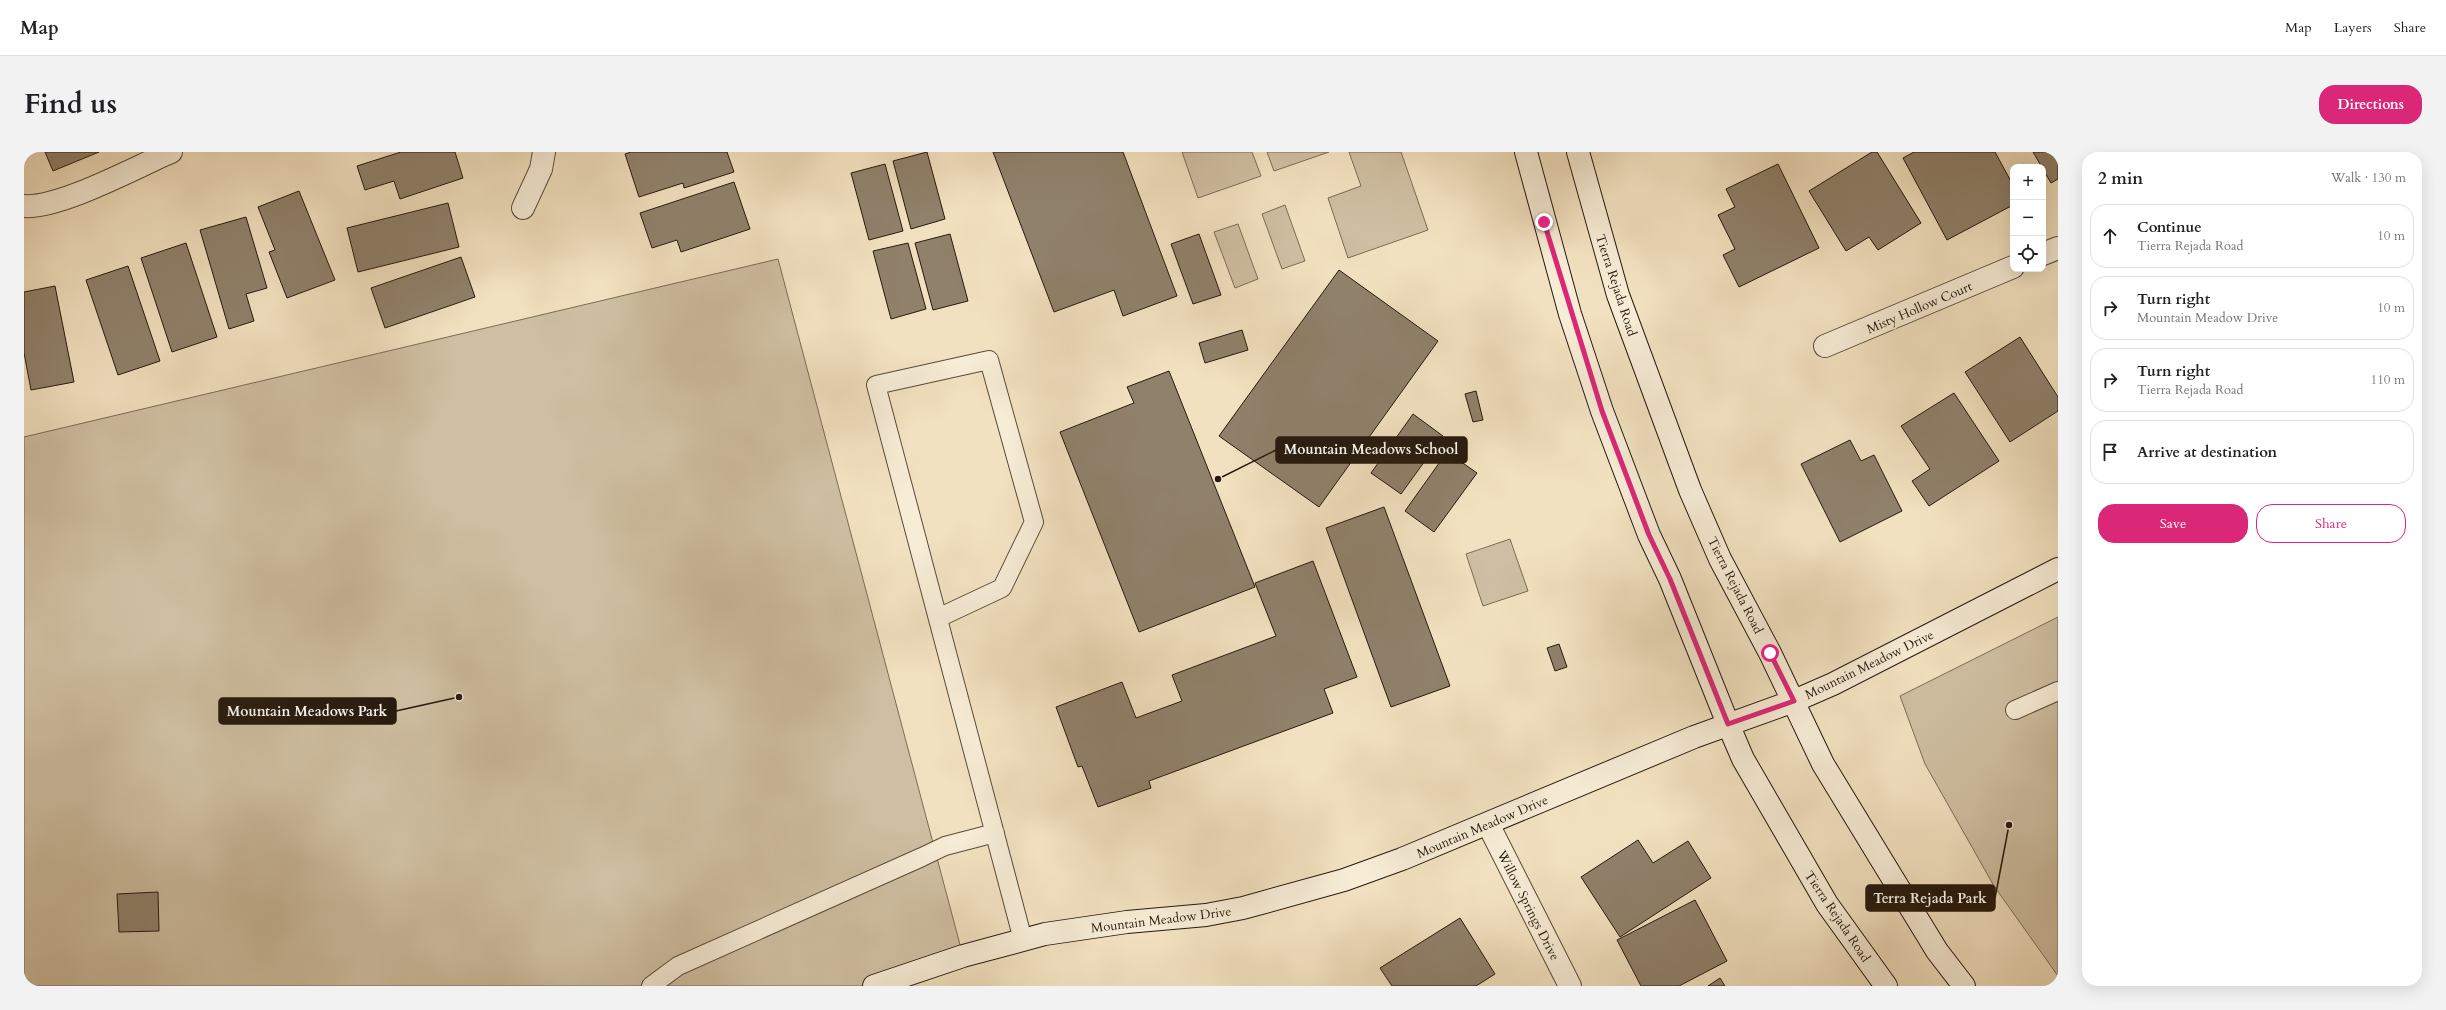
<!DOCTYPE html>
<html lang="en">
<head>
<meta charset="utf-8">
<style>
  body { margin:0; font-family:Cardo,serif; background:#f2f2f2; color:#202124 }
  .controls { position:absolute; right:12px; top:12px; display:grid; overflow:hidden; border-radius:8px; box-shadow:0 4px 16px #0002 }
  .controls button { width:36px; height:36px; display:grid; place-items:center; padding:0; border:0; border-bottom:1px solid #e0e0e0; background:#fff; color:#202124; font:20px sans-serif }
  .stop { position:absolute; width:12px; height:12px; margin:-9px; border:3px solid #db2777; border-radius:50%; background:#fff }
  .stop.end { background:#db2777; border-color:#fff; box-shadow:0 1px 4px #0008 }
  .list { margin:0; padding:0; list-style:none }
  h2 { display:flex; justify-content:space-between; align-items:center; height:52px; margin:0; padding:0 16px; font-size:17px }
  h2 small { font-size:13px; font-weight:400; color:#757577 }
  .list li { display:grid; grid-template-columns:26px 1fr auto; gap:12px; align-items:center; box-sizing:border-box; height:64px; margin:0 8px 8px; padding:0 8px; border:1px solid #e0e0e0; border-radius:16px }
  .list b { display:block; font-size:15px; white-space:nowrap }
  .list p { margin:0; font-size:13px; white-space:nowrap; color:#757577 }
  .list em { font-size:13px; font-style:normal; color:#757577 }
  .actions { display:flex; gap:8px; padding:12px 16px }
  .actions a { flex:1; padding:9px 0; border:1px solid #db2777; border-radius:16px; text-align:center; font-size:14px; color:#db2777 }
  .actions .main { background:#db2777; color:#fff }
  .icon { flex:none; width:22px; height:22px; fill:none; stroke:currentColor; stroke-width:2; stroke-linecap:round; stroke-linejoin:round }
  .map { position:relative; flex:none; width:2034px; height:834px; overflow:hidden; border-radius:16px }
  header { display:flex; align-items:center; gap:24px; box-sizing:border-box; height:56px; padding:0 20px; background:#fff; border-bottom:1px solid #e0e0e0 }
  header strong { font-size:19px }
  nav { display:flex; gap:22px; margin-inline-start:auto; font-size:14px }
  .intro { display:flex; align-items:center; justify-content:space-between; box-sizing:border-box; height:96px; padding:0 24px }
  h1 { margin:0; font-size:28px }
  .button { padding:10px 18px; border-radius:16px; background:#db2777; color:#fff; font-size:14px; font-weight:700 }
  main { display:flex; gap:24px; padding:0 24px }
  aside { flex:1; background:#fff; border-radius:16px; box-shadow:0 4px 16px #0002 }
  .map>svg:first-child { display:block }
  .green { fill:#cfbfa2; stroke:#7a6c58 }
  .building { fill:#90816b; stroke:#26190e }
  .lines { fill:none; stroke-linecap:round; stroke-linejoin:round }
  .lane-casing { stroke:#594b3a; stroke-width:20 }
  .street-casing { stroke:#594b3a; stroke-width:24 }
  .secondary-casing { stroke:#26190e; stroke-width:24 }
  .lane { stroke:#f7ecd6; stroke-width:18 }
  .street { stroke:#f7ecd6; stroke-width:22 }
  .secondary { stroke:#f7ecd6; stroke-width:22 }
  .route { stroke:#db2777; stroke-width:5 }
  .labels { text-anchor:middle; stroke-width:4; stroke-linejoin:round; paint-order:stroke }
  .street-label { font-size:13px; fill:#26190e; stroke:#f7ecd6 }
  .leader { fill:none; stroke:#26190e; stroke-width:1.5 }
  .callout-dot { fill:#26190e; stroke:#f7ecd6; stroke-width:1.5 }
  .callout { fill:#26190e; stroke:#26190e; stroke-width:1.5 }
  .callout-label { font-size:14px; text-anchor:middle; font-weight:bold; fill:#fff }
</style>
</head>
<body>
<header>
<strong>Map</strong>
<nav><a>Map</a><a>Layers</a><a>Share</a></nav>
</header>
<div class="intro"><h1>Find us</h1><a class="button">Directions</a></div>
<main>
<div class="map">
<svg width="2034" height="834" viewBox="0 0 2034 834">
  <rect width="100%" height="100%" fill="#f2e1c0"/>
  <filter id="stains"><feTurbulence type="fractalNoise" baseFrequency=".005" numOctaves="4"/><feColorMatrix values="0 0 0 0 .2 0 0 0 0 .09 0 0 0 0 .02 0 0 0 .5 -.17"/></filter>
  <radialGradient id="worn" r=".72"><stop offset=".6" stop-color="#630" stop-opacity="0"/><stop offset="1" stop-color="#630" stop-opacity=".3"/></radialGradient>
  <!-- green -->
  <path class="green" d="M1158 0H1228L1237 24 1174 46Z
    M1243 0H1305L1250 19Z
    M1325 0H1377L1404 78 1324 106 1304 46 1337 34Z
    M1261 53 1281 109 1258 117 1238 62Z
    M1214 72 1234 127 1211 136 1190 80Z
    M754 107 939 804 871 834H0V285Z
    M1486 387 1504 439 1459 454 1442 402Z
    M2034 465V824L1970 734 1901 612 1876 544Z"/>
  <!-- building -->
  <path class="building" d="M21 0H75L29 19Z
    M377 0H431L439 26 376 47 370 29 341 38 333 14Z
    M607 0H703L710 20 660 36 659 31 615 45 601 2Z
    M903 0 921 67 887 77 869 9Z
    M969 0H1099L1153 144 1099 164 1090 138 1030 160Z
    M1848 0H1853L1897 71 1854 98 1845 85 1822 99 1785 39Z
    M1890 0H1971L1989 33V53L1923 88 1879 6Z
    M2009 0H2034V27L2027 31Z
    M861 12 879 79 845 88 827 21Z
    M1754 12 1795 96 1715 135 1699 103 1711 97 1694 63 1711 55 1702 37Z
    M710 30 726 77 657 100 653 88 628 96 616 61Z
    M275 39 311 128 263 146 245 100 251 98 234 55Z
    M424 51 435 95 334 120 323 76Z
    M222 65 243 136 222 142 230 169 205 177 176 78Z
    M926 82 944 149 909 158 891 91Z
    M1175 82 1197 143 1169 152 1147 92Z
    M162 91 193 185 148 200 117 106Z
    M884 91 902 157 867 167 849 99Z
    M437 105 451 145 361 176 347 136Z
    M104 114 136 209 94 223 62 128Z
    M1315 118 1414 189 1295 355 1195 284Z
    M31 134 50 230 7 238 0 201V140Z
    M1218 178 1224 198 1181 211 1175 191Z
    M1996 185 2034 245V259L1986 290 1941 220Z
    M1145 219 1231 435 1115 480 1036 280 1110 251 1103 235Z
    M1452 239 1459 268 1449 270 1441 242Z
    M1930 241 1975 309 1905 354 1888 329 1906 317 1877 274Z
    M1389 262 1419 284 1377 342 1347 321Z
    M1826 288 1837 309 1850 303 1878 359 1816 390 1777 312Z
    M1423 300 1453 321 1410 380 1381 359Z
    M1360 355 1426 534 1367 555 1302 376Z
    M1289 409 1333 525 1300 537 1309 561 1125 629 1127 636 1074 655 1058 614 1054 615 1032 555 1098 530 1112 566 1158 549 1148 523 1252 484 1231 431Z
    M1535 492 1543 515 1531 519 1523 496Z
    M1614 688 1629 711 1664 689 1687 726 1596 785 1557 725Z
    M134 740 135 779 95 780 93 742Z
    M1671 748 1703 809 1655 834H1617L1593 788Z
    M1436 766 1471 822 1452 834H1368L1356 816Z
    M1696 826 1701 834H1684Z"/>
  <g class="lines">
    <defs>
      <path id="lane" d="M914 466 978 436 1010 370 965 208 852 233 999 788
        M1991 558 2034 539
        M627 834 654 814 898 705 921 694 971 681"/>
      <path id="street" d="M0 54C35 57 112 15 147 0
        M499 56 517 17 520 0
        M2019 102 2034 96
        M1801 194 1989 115
        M1464 672 1546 834"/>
      <path id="secondary" d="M1502 0 1546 162 1578 259 1625 383 1646 427 1704 572 1719 607 1803 752 1862 834
        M1554 0 1594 143 1666 338 1696 407 1746 501 1799 612 1913 799 1940 834
        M850 834 939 804 1021 782 1103 770 1182 763 1219 756 1320 728 1378 707 1670 585 1770 549 1809 532 2034 417"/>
    </defs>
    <!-- lane casing -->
    <use href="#lane" class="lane-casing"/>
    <!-- street casing -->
    <use href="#street" class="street-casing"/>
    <!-- secondary casing -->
    <use href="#secondary" class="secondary-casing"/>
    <!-- lane -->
    <use href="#lane" class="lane"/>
    <!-- street -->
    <use href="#street" class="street"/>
    <!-- secondary -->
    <use href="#secondary" class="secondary"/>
  </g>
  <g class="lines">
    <!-- route -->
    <path class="route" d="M1520 70 1578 259 1625 383 1646 427 1704 572 1770 549 1746 501"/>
  </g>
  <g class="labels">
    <!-- street labels -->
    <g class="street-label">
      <text transform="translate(1593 133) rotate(72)" y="5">Tierra Rejada Road</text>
      <text transform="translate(1895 155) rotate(-23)" y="5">Misty Hollow Court</text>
      <text transform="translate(1712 433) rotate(63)" y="5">Tierra Rejada Road</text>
      <text transform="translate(1845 512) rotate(-26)" y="5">Mountain Meadow Drive</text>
      <text transform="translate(1458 674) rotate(-23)" y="5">Mountain Meadow Drive</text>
      <text transform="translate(1505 753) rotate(63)" y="5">Willow Springs Drive</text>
      <text transform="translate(1814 764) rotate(56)" y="5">Tierra Rejada Road</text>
      <text transform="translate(1137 767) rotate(-7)" y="5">Mountain Meadow Drive</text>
    </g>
  </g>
  <!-- callouts -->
  <path class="leader" d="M1194 327L1252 298M435 545L372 559M1985 673L1971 746"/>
  <g class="callout-dot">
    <circle cx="1194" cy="327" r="4"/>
    <circle cx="435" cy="545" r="4"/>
    <circle cx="1985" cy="673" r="4"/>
  </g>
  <g class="callout">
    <rect x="1252" y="285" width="191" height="26" rx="4"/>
    <rect x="195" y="546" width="177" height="26" rx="4"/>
    <rect x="1842" y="733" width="129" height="26" rx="4"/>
  </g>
  <g class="callout-label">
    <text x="1347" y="302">Mountain Meadows School</text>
    <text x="283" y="564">Mountain Meadows Park</text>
    <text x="1906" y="751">Terra Rejada Park</text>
  </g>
  <rect width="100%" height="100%" filter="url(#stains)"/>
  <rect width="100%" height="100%" fill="url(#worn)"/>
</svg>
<div class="controls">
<button>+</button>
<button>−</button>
<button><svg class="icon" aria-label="locate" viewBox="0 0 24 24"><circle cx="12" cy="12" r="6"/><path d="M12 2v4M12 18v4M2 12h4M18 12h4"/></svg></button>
</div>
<div class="stop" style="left:1746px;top:501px"></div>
<div class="stop end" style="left:1520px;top:70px"></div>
</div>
<aside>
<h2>2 min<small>Walk · 130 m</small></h2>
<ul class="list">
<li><svg class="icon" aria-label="ahead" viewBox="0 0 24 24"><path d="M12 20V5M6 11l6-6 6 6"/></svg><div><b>Continue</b><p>Tierra Rejada Road</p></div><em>10 m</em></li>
<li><svg class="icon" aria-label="right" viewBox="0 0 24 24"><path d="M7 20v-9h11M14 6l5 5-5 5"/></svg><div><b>Turn right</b><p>Mountain Meadow Drive</p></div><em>10 m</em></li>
<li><svg class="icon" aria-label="right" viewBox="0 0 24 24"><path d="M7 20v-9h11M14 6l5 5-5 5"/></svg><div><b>Turn right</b><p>Tierra Rejada Road</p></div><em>110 m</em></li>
<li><svg class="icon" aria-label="arrive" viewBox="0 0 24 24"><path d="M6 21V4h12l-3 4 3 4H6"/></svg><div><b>Arrive at destination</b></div></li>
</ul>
<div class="actions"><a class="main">Save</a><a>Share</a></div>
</aside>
</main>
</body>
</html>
